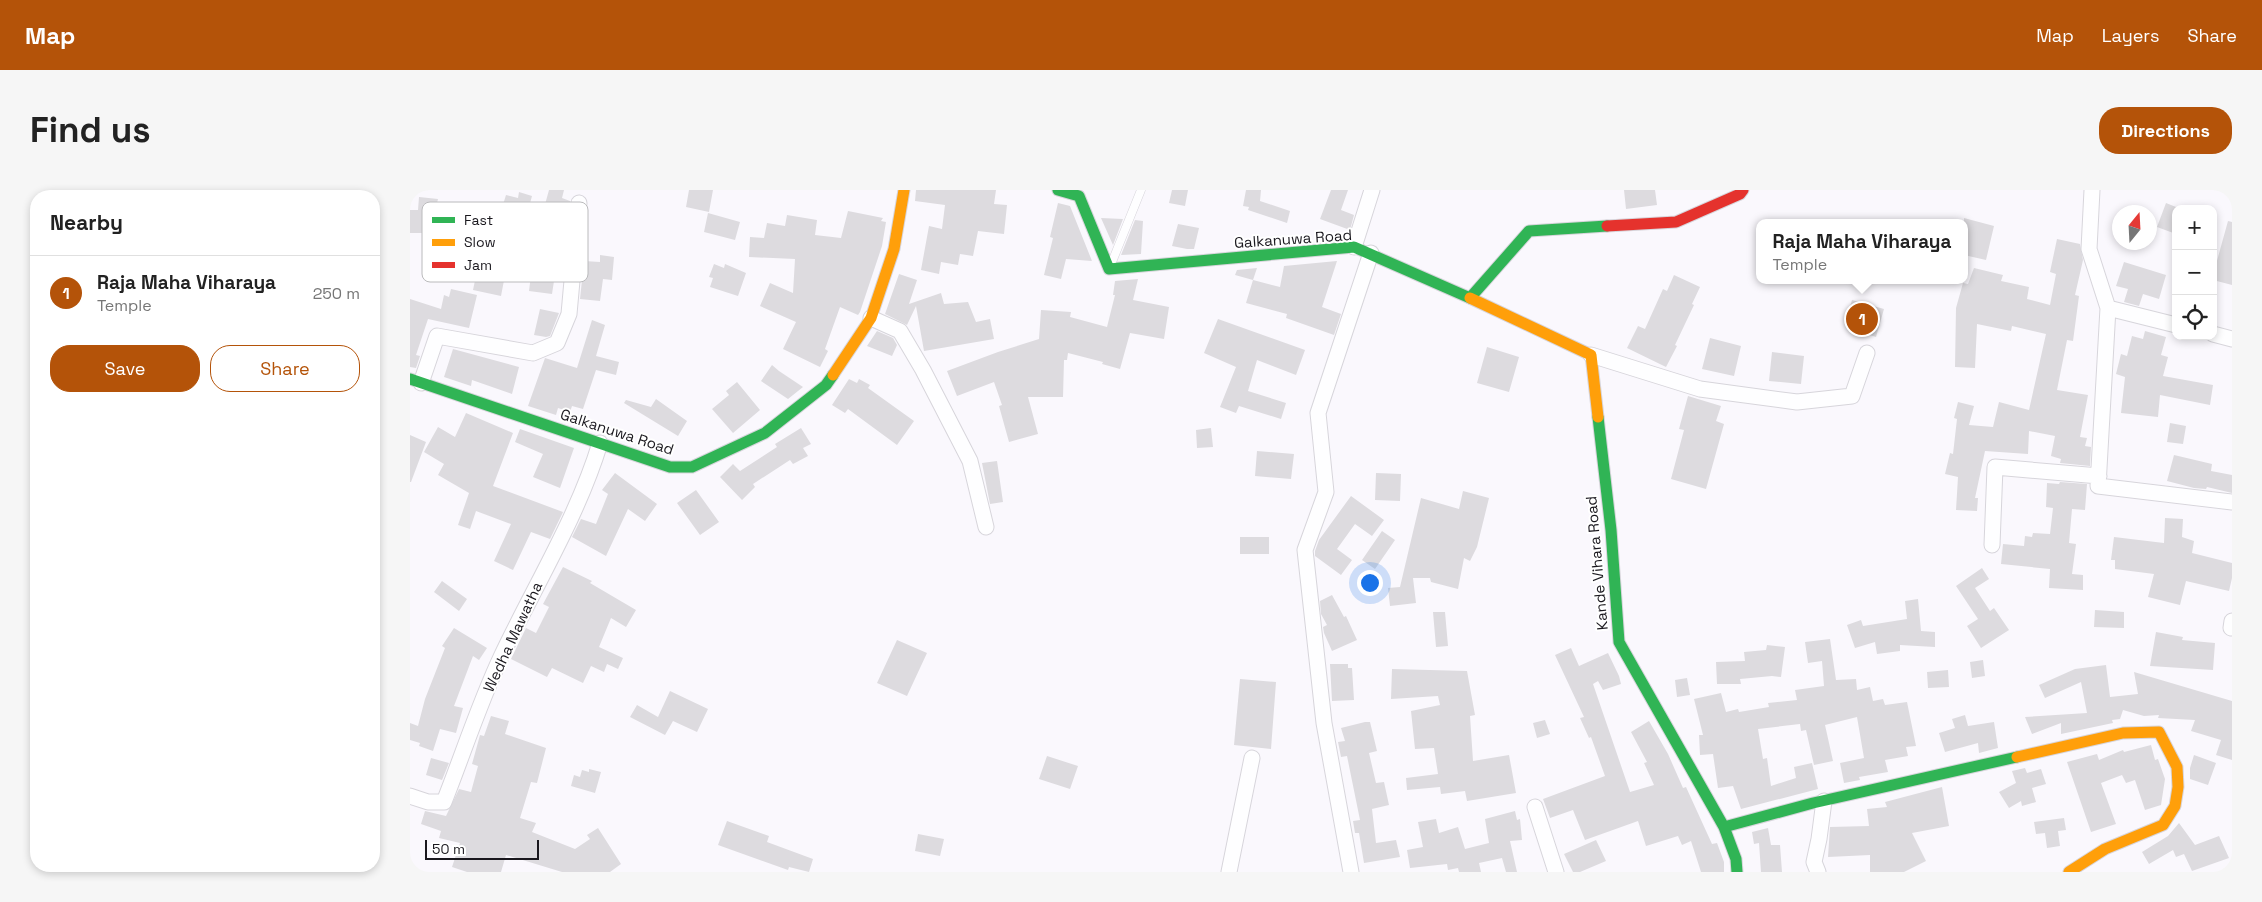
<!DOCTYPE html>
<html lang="en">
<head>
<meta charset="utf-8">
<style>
  body { margin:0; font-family:"Space Grotesk",sans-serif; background:#f6f6f6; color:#222 }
  .controls { position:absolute; right:15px; top:15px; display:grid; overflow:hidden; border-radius:10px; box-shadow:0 2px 8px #0003 }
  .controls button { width:45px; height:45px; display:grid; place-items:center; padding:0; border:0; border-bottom:1px solid #e0e0e0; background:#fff; color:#222; font:25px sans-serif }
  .compass { position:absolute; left:1702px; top:15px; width:45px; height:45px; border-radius:50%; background:#fff; box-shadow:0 2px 8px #0003; rotate:18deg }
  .scale { position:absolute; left:15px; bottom:12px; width:114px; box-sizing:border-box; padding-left:5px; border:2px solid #1a181e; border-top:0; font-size:14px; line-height:18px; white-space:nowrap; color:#1a181e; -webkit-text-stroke:4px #fff; paint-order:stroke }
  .you { position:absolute; left:959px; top:392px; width:18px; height:18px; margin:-12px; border:4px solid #fff; border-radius:50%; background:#1a73e8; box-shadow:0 0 0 8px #1a73e833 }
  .badge { display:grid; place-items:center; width:32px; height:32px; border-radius:50%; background:#b45309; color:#fff; font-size:16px; font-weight:700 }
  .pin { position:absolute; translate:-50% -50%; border:2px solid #fff; box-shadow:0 1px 5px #0006 }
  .popup { position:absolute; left:1346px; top:29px; width:212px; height:65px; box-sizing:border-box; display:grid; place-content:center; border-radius:10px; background:#fff; filter:drop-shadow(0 1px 4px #0005); font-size:16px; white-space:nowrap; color:#767676 }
  .popup b { font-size:19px; color:#222 }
  .popup::after { content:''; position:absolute; left:50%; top:100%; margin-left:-10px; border:10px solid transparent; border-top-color:#fff }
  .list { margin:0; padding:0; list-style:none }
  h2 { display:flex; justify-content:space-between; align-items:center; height:65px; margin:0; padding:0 20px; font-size:21px }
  h2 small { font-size:16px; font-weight:400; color:#767676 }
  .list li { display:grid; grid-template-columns:32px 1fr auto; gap:15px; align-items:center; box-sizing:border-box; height:75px; padding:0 20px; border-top:1px solid #e0e0e0 }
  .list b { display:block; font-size:19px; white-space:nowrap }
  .list p { margin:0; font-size:16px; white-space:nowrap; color:#767676 }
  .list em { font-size:16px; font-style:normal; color:#767676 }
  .actions { display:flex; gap:10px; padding:15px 20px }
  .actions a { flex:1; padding:11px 0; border:1px solid #b45309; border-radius:20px; text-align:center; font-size:18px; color:#b45309 }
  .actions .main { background:#b45309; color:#fff }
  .icon { flex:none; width:28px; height:28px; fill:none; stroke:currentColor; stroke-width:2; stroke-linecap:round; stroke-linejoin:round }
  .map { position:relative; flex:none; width:1822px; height:682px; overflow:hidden; border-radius:20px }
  header { display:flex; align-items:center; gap:30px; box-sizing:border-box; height:70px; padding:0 25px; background:#b45309; color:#fff }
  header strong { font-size:24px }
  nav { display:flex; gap:28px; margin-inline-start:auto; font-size:18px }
  .intro { display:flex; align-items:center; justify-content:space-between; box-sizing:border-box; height:120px; padding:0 30px }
  h1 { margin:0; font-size:35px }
  .button { padding:12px 22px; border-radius:20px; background:#b45309; color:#fff; font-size:18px; font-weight:700 }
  main { display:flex; gap:30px; padding:0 30px }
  aside { flex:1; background:#fff; border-radius:20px; box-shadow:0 2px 8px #0003 }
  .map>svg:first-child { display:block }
  .building { fill:#dddbdf }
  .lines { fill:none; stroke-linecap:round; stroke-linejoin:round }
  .lane-casing { stroke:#d7d5db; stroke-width:9 }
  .street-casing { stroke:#d7d5db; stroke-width:17 }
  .fast-casing { stroke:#d7d5db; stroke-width:13 }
  .slow-casing { stroke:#d7d5db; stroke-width:13 }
  .jam-casing { stroke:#d7d5db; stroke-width:13 }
  .lane { stroke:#fefeff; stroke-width:8 }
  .street { stroke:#fefeff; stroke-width:15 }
  .fast { stroke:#30b455; stroke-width:11 }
  .slow { stroke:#ff9f0a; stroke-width:11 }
  .jam { stroke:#e5322d; stroke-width:11 }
  .labels { text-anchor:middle; stroke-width:4; stroke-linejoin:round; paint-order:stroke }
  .street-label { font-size:15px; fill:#1a181e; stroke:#fff }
  .key { fill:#fff; stroke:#bababc; stroke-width:1 }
  .key-label { font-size:14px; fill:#1a181e }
</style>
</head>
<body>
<header>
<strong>Map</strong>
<nav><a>Map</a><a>Layers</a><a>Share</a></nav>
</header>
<div class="intro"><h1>Find us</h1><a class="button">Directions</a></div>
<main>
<aside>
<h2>Nearby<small></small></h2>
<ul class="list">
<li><span class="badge">1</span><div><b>Raja Maha Viharaya</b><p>Temple</p></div><em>250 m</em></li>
</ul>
<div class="actions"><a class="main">Save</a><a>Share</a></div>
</aside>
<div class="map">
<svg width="1822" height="682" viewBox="0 0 1822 682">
  <rect width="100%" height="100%" fill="#faf8fd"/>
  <!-- building -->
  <path class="building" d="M139 0H154L152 8 160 11 159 22 148 19 147 23 134 18Z
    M279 0H303L299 22 276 17Z
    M506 0H586L584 14 597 15 594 44 568 41 563 66 550 64 548 75 531 72 529 84 511 80 519 36 532 39 535 15 505 11Z
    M762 0H778L775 16 759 13Z
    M836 0H851L850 11 880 21 877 33 838 20 839 17 833 16Z
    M921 0H938L931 20 944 25 940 40 910 29Z
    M1214 0H1245L1247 15 1216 19Z
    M109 2 122 6 116 28 91 21 96 5 108 8Z
    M9 7 28 9 27 13 64 23 63 28 78 33 71 57 32 45 30 43H0V20H8Z
    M648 13 660 16 682 71 656 69 651 89 634 85 643 48 640 47Z
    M1756 13 1766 17V44L1747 37Z
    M438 21 473 28 471 31 476 32 472 56 450 122 448 125 430 117 415 159 418 161 410 177 373 159 386 132 350 116 360 93 383 103 385 69 339 67 340 47 354 48 357 33 375 36 377 25 407 30 405 45 431 48Z
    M298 23 330 32 325 50 294 42Z
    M691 28 713 29 703 55Z
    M1554 28 1584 36 1576 70 1554 65Z
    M725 30 733 31 731 64 711 65Z
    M1818 31 1822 32V95L1803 90V78H1805Z
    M768 34 789 38 784 59H777L762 56Z
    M74 48 148 65 142 104 119 101 121 85 96 80 91 106 63 100Z
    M1647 49 1670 54 1673 70 1665 105 1669 106 1663 151 1657 150 1647 200 1678 205 1670 247 1677 248 1675 256 1681 257 1680 276 1650 273 1651 269 1641 266 1645 246 1619 241 1618 264 1575 261 1565 308H1568L1567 321 1546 320 1548 287 1535 284 1540 263 1543 264 1547 229 1544 228 1548 212 1564 216 1559 235 1583 237 1589 212 1619 220 1636 144 1602 136 1601 141 1567 134 1565 178 1545 177 1546 118 1553 93 1558 94 1564 78 1593 85 1591 91 1619 97 1617 109 1640 115 1646 84 1640 82Z
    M190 65 204 67 202 90 193 89 190 111 170 109 174 71 190 72Z
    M927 71 912 117 931 124 924 145 876 128 877 124 836 113 843 90 870 97 874 76Z
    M1714 72 1756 85 1749 109 1733 104 1729 116 1714 112 1718 99 1706 96Z
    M304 74 314 78 315 74 336 83 328 106 300 97 303 88 299 87Z
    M847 78 843 90 825 85 827 80Z
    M489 84 507 90 499 114 531 103 534 114 558 112 566 132 580 129 584 149 514 161 506 116 497 135 475 124Z
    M1264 85 1290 97 1282 114 1284 115 1265 155 1267 156 1256 177 1217 158 1228 136 1235 139 1253 99 1257 101Z
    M728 89 723 110 759 117 754 149 720 143 710 179 692 174 693 172 658 163 657 170H654L653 207H618L628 244 599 252 589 216 592 215 584 192 547 206 537 181 588 162 629 149 631 120 661 122 660 127 697 137 705 105H703L705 91Z
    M41 99 67 105 59 138 18 129 6 165 10 166 6 178 0 177V109L31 119 34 105 39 107Z
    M1442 110 1474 119 1466 147 1444 140 1448 127 1438 124Z
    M130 119 149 123 140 146 136 147 124 145Z
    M808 129 895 160 886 185 847 170 838 201 876 213 871 229 829 216 826 223 810 217 826 177 794 163Z
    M182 130 195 135 186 166 209 172 206 185 186 180 173 219 162 216 160 222 148 218 146 225 118 216 135 168 167 178Z
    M467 141 483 148 487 155 482 166 457 156Z
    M1735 141 1756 147 1751 165 1758 167 1753 186 1803 195 1800 215 1750 205 1748 227 1711 223 1715 187 1706 184 1711 164 1717 166 1722 146 1733 149Z
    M1300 148 1331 156 1324 186 1292 179Z
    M1077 157 1109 167 1099 202 1067 193Z
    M43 159 109 177 102 204 62 190 61 196 34 187Z
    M1362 162 1394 166 1391 194 1359 191Z
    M362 175 369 181 393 197 378 209 351 191Z
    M439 189 447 193 449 189 460 195 458 198 504 231 487 255 438 219 435 223 422 215Z
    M327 192 350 220 323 243 302 219 319 205 316 201Z
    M1278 206 1311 216 1306 231 1314 234 1296 299 1261 289 1274 240 1269 239Z
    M246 209 277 231 268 246 214 213 216 210 241 217Z
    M56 223 103 243 83 296 153 322 140 349 121 342 103 380 84 371 101 334 66 321 60 339 48 335 59 303 28 285 34 274 14 262 28 237 45 247Z
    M1760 233 1776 236 1773 254 1757 252Z
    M391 238 401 254 393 258 398 266 383 274 380 270 343 294 345 297 332 310 310 287 323 274 330 281 367 257 365 254Z
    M801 238 803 257 787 258 786 240Z
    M110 239 164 258 150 298 123 287 133 264 105 252Z
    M0 245 16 252 1 292H0Z
    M847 261 884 264 881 289 845 286Z
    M1764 265 1802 274 1801 281 1822 285V303L1797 297 1796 299 1784 298 1757 291Z
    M587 271 593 312 580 314 572 273Z
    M205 283 247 314 235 331 218 319 196 366 162 347 171 329 186 334 198 304 192 300Z
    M966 283 991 284 990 311 965 310Z
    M1650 292 1677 294 1675 320 1662 319 1659 353 1666 354 1662 384 1673 385V400L1639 398 1640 379 1591 374 1593 354 1614 356 1615 346 1622 347 1623 343 1640 344 1643 318 1636 317 1637 293 1649 294Z
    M286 300 309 332 290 345 267 313Z
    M1053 301 1079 308 1067 357 1060 371 1054 368 1048 399 1021 392 1020 388H1003L1006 413 980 416 978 398 990 397 1011 308 1049 319Z
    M941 306 974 330 962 346 945 334 927 359 942 370 931 385 905 366V361L909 350Z
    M1755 328 1773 329 1772 347 1784 351 1782 363 1822 373V388L1819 401 1776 391 1770 415 1738 407 1744 384 1705 379V370H1701L1704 347 1754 353Z
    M972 341 985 350 965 379 952 370Z
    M830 347H859V364H830Z
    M153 377 182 391 180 393 226 420 216 437 201 428 189 457 213 468 208 479 197 474 194 482 181 476 173 493 142 478 137 487 101 469 116 438 126 443 139 417 133 414Z
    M1572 378 1579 389 1565 398 1580 421 1584 418 1599 440 1571 458 1557 436 1568 429 1546 396Z
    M32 391 57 409 49 421 24 402Z
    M922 405 934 427 936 426 947 450 922 461 914 443 913 437 917 435 911 424 910 411Z
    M1508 409 1511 441 1525 442V457L1490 455V461L1467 464 1465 452 1445 458 1437 435 1451 430 1453 436 1497 429 1495 411Z
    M1685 420 1714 422V438L1684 437Z
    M1023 422H1035L1038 456 1026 457Z
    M44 438 77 458 69 470 63 466 44 516 53 518 46 543 30 539 23 561 9 556 10 553 0 550V533L8 536 15 509 35 458 32 456Z
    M1746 442 1773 447 1772 450 1805 453 1803 480 1740 476Z
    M1420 449 1426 490 1446 489 1447 500 1460 497 1463 511 1473 509 1475 515 1497 512 1506 556 1496 557 1498 566 1475 570 1478 582 1449 587 1450 590 1434 593 1430 573 1454 568 1447 527 1415 535 1423 571 1404 575 1396 540 1391 541 1390 534 1348 539 1353 569 1357 568 1361 596 1386 588 1384 577 1402 573 1408 599 1331 619 1323 596 1308 598 1303 564 1290 565 1289 545H1293L1284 509 1311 503 1316 522 1328 519 1329 522 1359 517 1358 513 1387 510 1385 500 1414 496 1412 471 1398 473 1395 452Z
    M487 450 517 463 497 506 467 493Z
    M1357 455 1375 457 1371 487 1362 486 1330 489 1331 494H1307L1306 472 1335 471 1334 462 1356 460Z
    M1161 458 1169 476 1198 463 1209 486 1211 494 1193 500 1188 491 1183 494 1220 602 1244 595 1234 573 1237 572 1221 542 1239 531 1258 564 1273 598 1276 597 1302 654 1307 653 1314 672V682H1291L1281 651 1272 655 1268 646 1236 656 1228 631 1175 650 1163 620 1140 628 1133 609 1195 586 1181 547 1179 548 1170 528 1174 527 1145 465Z
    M1573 470 1575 486 1562 488 1560 472Z
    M920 474H938V478H942L944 510 922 511Z
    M1696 475 1700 507 1728 504 1724 482 1822 511V570L1806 565 1811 550 1781 541 1785 530 1748 528 1749 525 1734 526 1713 520 1710 529 1702 530 1703 533 1651 544V533L1622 544 1615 527 1677 523 1671 492 1635 508 1629 495 1665 479Z
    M982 479 1057 481 1065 525 1060 526 1063 571 1099 565 1106 603 1057 611 1055 601 1031 604 1030 597 997 600 996 588 1028 584 1024 558 1005 559 1001 521 1030 515 1028 506 981 509Z
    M1538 480 1539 497 1518 498 1517 482Z
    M1277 488 1280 505 1267 507 1265 490Z
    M830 489 866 492 861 559 824 555Z
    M260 501 298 519 287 542 263 531 255 545 220 527 227 515 248 527Z
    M1555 525 1558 536 1584 532 1588 558 1569 563 1568 553 1535 562 1529 543 1545 538 1542 529Z
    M81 526 99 531 95 544 136 558 127 593 121 592 110 628 126 633 122 642 165 659 180 649 177 645 188 638 211 674 200 682H152L96 665 91 682H57L42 677 50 653 29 648 31 641 11 634 15 621 36 626 49 599 61 602 68 576 62 574 70 545 74 546Z
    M1135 530 1140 544 1127 548 1123 533Z
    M955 532H960L967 561 959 563 966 593 974 592 979 615 962 619 966 653 986 650 990 667 954 673 949 643H945L943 631 950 630 937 566 931 567 928 552 935 551 931 538Z
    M1741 555 1745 570 1748 569 1755 589 1751 615 1735 620 1725 590 1716 593 1712 585 1691 593 1706 634 1681 642 1657 572 1687 564 1689 570 1713 560 1714 562Z
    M1784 565 1806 573 1798 595 1780 589V578Z
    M637 566 668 576 660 599 629 589Z
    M21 568 39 573 32 590 16 585Z
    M1615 578 1617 583 1631 579 1636 594 1622 598 1626 612 1612 616 1611 611 1599 618 1589 602 1606 593 1602 581Z
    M179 579 191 582 185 603 161 596 164 585 170 587 172 580 179 582Z
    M1532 597 1539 636 1502 643 1516 671 1494 682H1460V665L1418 667 1420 637 1459 636 1457 619 1477 617 1475 612Z
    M1105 621 1107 630 1110 629 1112 650 1100 651 1107 682H1096L1092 668 1069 673 1071 682H1049L1048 678 1038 680 1037 674 1000 678 997 660 1013 657 1008 632 1026 629 1029 643 1048 637 1055 659 1079 653 1075 629Z
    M1654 628 1656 640 1648 641 1650 656 1637 658 1635 643 1626 644 1624 632Z
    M317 631 359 646 357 652 403 669 399 682 379 677 378 680 308 655Z
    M1769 633 1785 655 1809 646 1819 668 1782 681 1774 664 1766 667 1763 660 1739 674 1732 662 1758 646Z
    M1358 638 1361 655H1370L1372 682H1351L1349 653 1344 654 1342 642Z
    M508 644 534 649 530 666 505 661Z
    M1186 650 1196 671 1170 682H1163L1154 664Z"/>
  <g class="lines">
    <defs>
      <path id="lane" d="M702 72 731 0"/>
      <path id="street" d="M1682 0 1679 59 1698 118 1688 296 1822 312
        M944 57 962 0
        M1698 118 1766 135
        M461 128 490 141 513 180 560 271 576 337
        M1803 144 1822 149
        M1181 165 1290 199 1387 212 1442 206 1457 163
        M11 193 27 146 123 163 147 153 159 124 169 13
        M1582 355 1585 277 1689 286
        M1821 438 1822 431
        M0 606 18 612H34C53 564 69 514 91 467 124 397 168 326 190 253
        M1125 617 1146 682
        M819 682 842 568
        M941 682 914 533 895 360 916 302 908 223 961 63
        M1408 682 1404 672 1409 649 1414 611"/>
      <path id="fast" d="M648 0 669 6 699 79 944 57 1060 108 1119 41 1197 36
        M0 189 260 277H282L355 243 416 195 423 185
        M1188 227 1201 340 1209 452 1314 637 1326 669 1327 682
        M1314 637 1403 613 1607 567"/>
      <path id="slow" d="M1060 108 1181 165 1188 227
        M423 185 461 128 484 59 494 0
        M1607 567 1713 543 1749 542 1767 577 1768 597 1765 616 1753 635 1695 659 1659 682"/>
      <path id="jam" d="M1197 36 1266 32 1330 4 1333 0"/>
    </defs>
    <!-- lane casing -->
    <use href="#lane" class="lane-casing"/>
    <!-- street casing -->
    <use href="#street" class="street-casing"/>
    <!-- fast casing -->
    <use href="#fast" class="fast-casing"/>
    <!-- slow casing -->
    <use href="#slow" class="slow-casing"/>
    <!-- jam casing -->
    <use href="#jam" class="jam-casing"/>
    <!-- lane -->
    <use href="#lane" class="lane"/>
    <!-- street -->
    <use href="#street" class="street"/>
    <!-- fast -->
    <use href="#fast" class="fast"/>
    <!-- slow -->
    <use href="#slow" class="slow"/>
    <!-- jam -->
    <use href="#jam" class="jam"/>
  </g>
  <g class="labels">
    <!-- street labels -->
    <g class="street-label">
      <text transform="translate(883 49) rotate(-4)" y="5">Galkanuwa Road</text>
      <text transform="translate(207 242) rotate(18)" y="5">Galkanuwa Road</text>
      <text transform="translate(1187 373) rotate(-95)" y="5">Kande Vihara Road</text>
      <text transform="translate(103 447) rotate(-65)" y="5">Wedha Mawatha</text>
    </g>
  </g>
  <!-- legend -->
  <rect x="12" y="12" width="166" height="80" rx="8" class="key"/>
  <rect x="22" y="27" width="23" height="6" fill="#30b455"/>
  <rect x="22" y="49" width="23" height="7" fill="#ff9f0a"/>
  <rect x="22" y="72" width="23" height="6" fill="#e5322d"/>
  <g class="key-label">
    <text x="54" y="35">Fast</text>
    <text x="54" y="57">Slow</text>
    <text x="54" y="80">Jam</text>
  </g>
</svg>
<div class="controls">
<button>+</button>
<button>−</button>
<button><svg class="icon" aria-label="locate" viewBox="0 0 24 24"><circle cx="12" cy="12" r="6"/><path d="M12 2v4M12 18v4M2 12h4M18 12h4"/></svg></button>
</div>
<svg class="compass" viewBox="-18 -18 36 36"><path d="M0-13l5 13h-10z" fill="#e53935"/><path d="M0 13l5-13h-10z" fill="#767676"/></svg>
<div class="scale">50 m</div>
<div class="you"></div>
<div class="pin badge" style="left:1452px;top:129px">1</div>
<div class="popup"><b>Raja Maha Viharaya</b>Temple</div>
</div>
</main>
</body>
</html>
